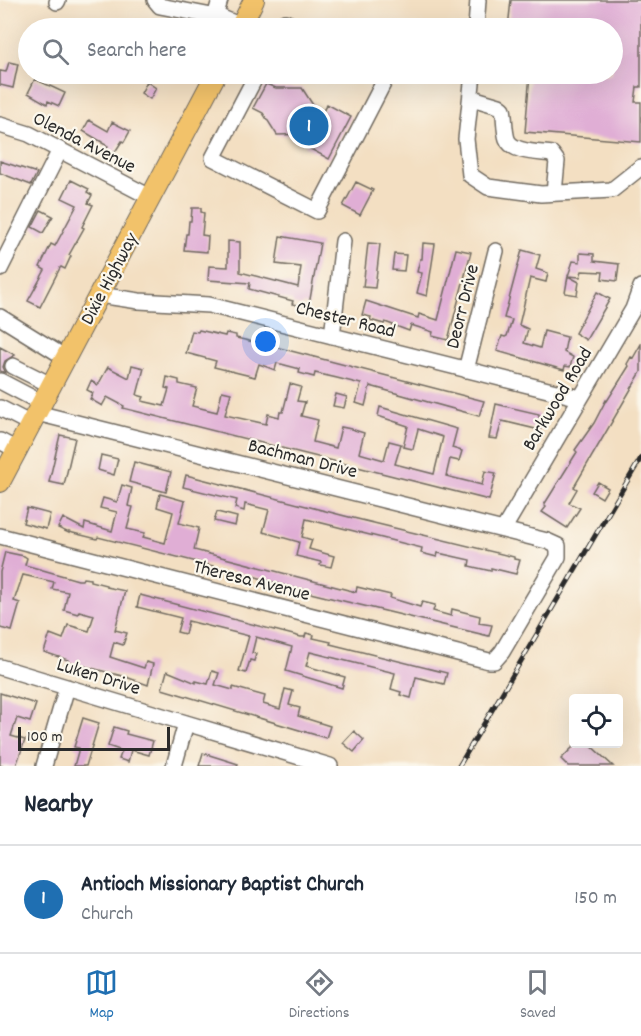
<!DOCTYPE html>
<html lang="en">
<head>
<meta charset="utf-8">
<style>
  body { margin:0; font-family:Dekko,sans-serif; background:#f2f2f3; color:#1f2937 }
  .controls { position:absolute; right:18px; bottom:18px; display:grid; overflow:hidden; border-radius:6px; box-shadow:0 6px 24px #0002 }
  .controls button { width:54px; height:54px; display:grid; place-items:center; padding:0; border:0; border-bottom:2px solid #e0e1e3; background:#fff; color:#1f2937; font:30px sans-serif }
  .scale { position:absolute; left:18px; bottom:15px; width:152px; box-sizing:border-box; padding-left:6px; border:3px solid #2b2b2b; border-top:0; font-size:16px; line-height:21px; white-space:nowrap; color:#2b2b2b; -webkit-text-stroke:4px #fbf7ec; paint-order:stroke }
  .you { position:absolute; left:266px; top:342px; width:21px; height:21px; margin:-15px; border:4px solid #fff; border-radius:50%; background:#1a73e8; box-shadow:0 0 0 9px #1a73e833 }
  .badge { display:grid; place-items:center; width:39px; height:39px; border-radius:50%; background:#1f6fb2; color:#fff; font-size:20px; font-weight:700 }
  .pin { position:absolute; translate:-50% -50%; border:3px solid #fff; box-shadow:0 2px 6px #0006 }
  .list { margin:0; padding:0; list-style:none }
  h2 { display:flex; justify-content:space-between; align-items:center; height:78px; margin:0; padding:0 24px; font-size:26px }
  h2 small { font-size:20px; font-weight:400; color:#747a83 }
  .list li { display:grid; grid-template-columns:39px 1fr auto; gap:18px; align-items:center; box-sizing:border-box; height:108px; padding:0 24px; border-top:2px solid #e0e1e3 }
  .list b { display:block; font-size:22px; white-space:nowrap }
  .list p { margin:0; font-size:20px; white-space:nowrap; color:#747a83 }
  .list em { font-size:20px; font-style:normal; color:#747a83 }
  .icon { flex:none; width:33px; height:33px; fill:none; stroke:currentColor; stroke-width:2; stroke-linecap:round; stroke-linejoin:round }
  .map { position:relative; flex:none; width:641px; height:766px; overflow:hidden }
  .search { position:absolute; background:#fff; box-shadow:0 6px 24px #0002; left:18px; right:18px; top:18px; height:66px; display:flex; align-items:center; gap:15px; box-sizing:border-box; padding:0 21px; border-radius:33px; color:#747a83; font-size:22px }
  .sheet { height:186px; background:#fff }
  nav { display:flex; justify-content:space-around; align-items:center; box-sizing:border-box; height:84px; border-top:2px solid #e0e1e3; background:#fff; font-size:16px; color:#747a83 }
  nav a { display:grid; justify-items:center; gap:3px }
  nav .on { color:#1f6fb2 }
  .map>svg:first-child { display:block }
  .building { fill:#e0aed5 }
  .lines { fill:none; stroke-linecap:round; stroke-linejoin:round }
  .minor-casing { stroke:#716a60; stroke-width:18 }
  .major-casing { stroke:#716a60; stroke-width:22 }
  .minor { stroke:#fff; stroke-width:15 }
  .major { stroke:#f2c26a; stroke-width:20 }
  .rail-casing { stroke:#2b2b2b; stroke-width:5 }
  .rail { stroke:#fbf7ec; stroke-width:3; stroke-dasharray:9; stroke-linecap:butt }
  .labels { text-anchor:middle; stroke-width:4.5; stroke-linejoin:round; paint-order:stroke }
  .street-label { font-size:20px; fill:#2b2b2b; stroke:#fbf7ec }
</style>
</head>
<body>
<div class="map">
<svg width="641" height="766" viewBox="0 0 641 766">
  <rect width="100%" height="100%" fill="#fbf7ec"/>
  <filter id="ink" filterUnits="userSpaceOnUse"><feTurbulence type="fractalNoise" baseFrequency=".0167" numOctaves="2"/><feDisplacementMap in="SourceGraphic" scale="12" xChannelSelector="R" yChannelSelector="G"/><feConvolveMatrix kernelMatrix="1 2 1 2 8 2 1 2 1" color-interpolation-filters="sRGB"/></filter>
  <filter id="wash" filterUnits="userSpaceOnUse"><feTurbulence type="fractalNoise" baseFrequency=".008" numOctaves="4" result="noise"/><feDisplacementMap in="SourceGraphic" scale="24" xChannelSelector="R" yChannelSelector="G"/><feGaussianBlur stdDeviation="1.35" result="paint"/><feColorMatrix in="noise" values="0 0 0 0 0 0 0 0 0 0 0 0 0 0 0 0 0 1.4 0 .05"/><feComposite in="paint" operator="in"/></filter>
  <g filter="url(#wash)">
    <rect width="100%" height="100%" fill="#f3dfc2"/>
    <g id="blocks">
      <!-- building -->
      <path class="building" d="M511 0H641V87H637L635 102H641V142L525 132 530 74H612V28H508Z
        M9 62 18 64 13 88 0 85V71L6 72Z
        M35 79 65 93 59 106 48 101 47 104 28 93Z
        M147 82 156 88 150 99 141 93Z
        M266 84 276 88H302L320 116 327 104 351 117 329 159 305 146 310 134 277 135 263 113 253 108Z
        M89 120 108 131 112 122 130 131 124 142 122 141 113 155 105 151 108 146 102 143V142L83 131Z
        M0 161 37 173 31 185 0 173Z
        M71 180 89 189 87 192 92 195 88 203 93 205 82 227 84 228 69 255 71 256 65 269 61 267 60 268 40 307 28 301 45 270 40 267 51 244 55 246 77 205 62 198Z
        M356 182 373 190 360 215 343 206Z
        M192 208H201V212L204 213 202 235 208 236 207 252 184 250 186 234H188L189 221H191Z
        M41 210 53 216 43 233 32 227Z
        M280 236 320 243 309 305 303 304 302 306 292 304 293 301 249 289 250 283 208 280 209 266 228 267V241L240 242V272L298 287 301 267 276 264Z
        M368 243 380 244 375 288 363 287Z
        M423 243 435 244 427 296 417 293 422 273 417 272 420 259H422Z
        M456 249 471 252 448 340 432 336 433 332 411 325 409 331 385 322 384 324 370 320 371 317 362 315 366 301 418 318 419 314 438 320Z
        M522 250 540 255 536 269 548 273 546 282 530 278 519 325 528 329 524 343 540 348 544 331 567 337 564 352 573 357 570 367 565 366 564 370 497 351 502 336 505 337 507 336 512 320 504 318Z
        M580 253 594 254V261L619 264 617 281 602 279 603 272 582 271 580 277 568 276 573 261 580 262Z
        M394 254 406 255 404 271 392 270Z
        M568 276 579 282 577 295 565 293Z
        M597 292 610 299 586 340 575 333Z
        M199 330 225 336 226 333 236 335V338L258 343 259 340 269 343 268 345 484 401 479 416 370 386 365 406 356 403 361 384 337 378 315 373 314 377 299 373 300 369 277 363 275 370 259 364 255 377 214 367 216 361 186 353 192 331 198 332Z
        M641 344V372L574 487 577 489 569 503 580 508 567 528 542 512 546 507 544 505 577 452 575 450 594 423 606 400 607 401 629 366 627 364 631 357 633 358Z
        M0 347 15 355 5 361 3 367 6 373 0 371Z
        M132 365 144 368 137 395 144 397 142 401 164 406 169 389 165 388 167 377 179 380V384L197 388 192 406 217 412 222 391 231 393 225 415 266 424 268 414 279 417 280 412H283L290 384 301 387 297 401 305 402 301 416 318 420 313 442 336 448 341 427 351 429 364 433 359 453 384 460 389 441 401 444 395 464 434 474 443 437 418 429 413 449 403 447 408 426 378 416 380 407 457 429 452 448 462 451 459 461 450 459 446 476 482 485 485 471 496 473 489 500 123 408 124 406 107 397 102 406 90 399 93 393 87 390 91 381 98 385 108 367 129 378Z
        M336 394 347 397 344 408 333 406Z
        M496 404 539 414V417L543 419 540 430 502 421 497 439 489 438Z
        M60 435 75 438 64 485 49 482Z
        M101 455 118 459 114 475 98 470Z
        M134 462 171 472 166 492 129 482Z
        M186 475 345 516 514 557V559L520 560 516 574 491 568V571L469 566 470 560 438 553 437 557 421 553 422 548 306 519 302 537 312 540 309 549 334 556 331 567 320 565 321 562 296 556 299 542 263 532 269 510 245 504 244 511 235 508 237 500 183 487Z
        M598 482 608 488 602 498 592 492Z
        M122 485 132 488 128 506 133 507 127 529 145 533 143 537 165 543 173 512 157 507 160 494 185 501 179 523 199 528 194 550 356 592 357 587 378 592 391 595 390 598 420 607 422 602 435 605 433 611 451 616 452 609 480 616 479 623 492 625 489 636 306 592 307 590 292 588 253 576 98 537 97 539 69 532V533L58 528 63 518 84 529 85 523 112 531 117 512 100 508 103 498 117 502Z
        M27 508 50 514 46 529 23 523Z
        M217 512 237 517 235 526 214 521Z
        M5 552 24 556 27 558 25 565 78 580H82L83 578 90 579V581L106 585V587L125 591 115 630 127 633 123 645 114 642 110 657 144 668 146 662 153 664 148 685 126 677 68 662V660L44 652 50 634 63 639 68 625 89 631 94 615 79 611 78 614 64 610 68 592 52 589 54 582 23 575 14 601 20 603 12 631 0 628V572Z
        M140 595 301 637H305L306 633 314 635 313 638 331 642 330 644 447 673 444 684 416 677 411 698 400 695 401 692 391 689 395 673 310 652 306 666 345 677 342 688 286 671 292 647 256 637 252 653 256 654 254 661 250 660 246 673 239 671 249 636 188 621 185 634 177 632 181 618 137 607Z
        M167 671 196 683V681L208 684 212 671 219 673 215 685 233 690V687L265 696 263 704 280 709 285 689 293 691 289 705 300 708 298 716 330 726 326 738 162 689Z
        M0 693 36 704 30 722 17 718 11 736 25 740 16 766H0Z
        M83 718 99 723 86 766H74L79 748 74 747Z
        M114 727 127 731 126 734 153 741 149 755 131 750 128 762 119 759 122 751 108 746Z
        M354 731 364 740 354 752 343 743Z
        M576 744H589L613 766H568L561 759Z
        M203 753 238 764 237 766H199Z"/>
    </g>
  </g>
  <g filter="url(#ink)">
    <use href="#blocks" fill-opacity="0" stroke="#716a60" stroke-width="1.5"/>
    <g class="lines">
      <defs>
        <path id="minor" d="M155 0 160 6 222 18 246 28
          M57 2 58 0
          M215 17 220 0
          M281 28 285 22 299 28
          M476 28 478 0
          M257 74 213 158 317 211 388 74
          M473 74 466 139 470 175 488 187 541 194 612 190 641 167
          M472 98 499 106 503 109C505 118 504 130 507 139 512 153 540 152 552 154L557 161 554 193
          M0 125 29 134 150 197
          M0 269 60 150
          M99 295 139 301 209 305 580 398
          M0 317 66 358
          M332 336 343 241
          M13 366 51 385
          M466 370 496 251
          M0 381 42 403
          M0 408 31 424
          M0 441 17 450
          M503 530 633 309 641 287
          M0 536 489 661H494L502 652 558 557V546L547 541 37 413
          M0 667 186 723
          M44 766 67 687
          M174 766 186 723 330 766"/>
        <path id="major" d="M240 28 254 0
          M0 482 216 74"/>
      </defs>
      <!-- minor casing -->
      <use href="#minor" class="minor-casing"/>
      <!-- major casing -->
      <use href="#major" class="major-casing"/>
      <!-- minor -->
      <use href="#minor" class="minor"/>
      <!-- major -->
      <use href="#major" class="major"/>
      <defs>
        <path id="rail" d="M459 766 641 458"/>
      </defs>
      <!-- rail casing -->
      <use href="#rail" class="rail-casing"/>
      <!-- rail -->
      <use href="#rail" class="rail"/>
    </g>
  </g>
  <g class="labels">
    <!-- street labels -->
    <g class="street-label">
      <text transform="translate(85 141) rotate(27)" y="7">Olenda Avenue</text>
      <text transform="translate(108 278) rotate(-62)" y="7">Dixie Highway</text>
      <text transform="translate(461 306) rotate(-76)" y="7">Deorr Drive</text>
      <text transform="translate(346 318) rotate(14)" y="7">Chester Road</text>
      <text transform="translate(556 398) rotate(-59)" y="7">Barkwood Road</text>
      <text transform="translate(303 457) rotate(14)" y="7">Bachman Drive</text>
      <text transform="translate(252 579) rotate(14)" y="7">Theresa Avenue</text>
      <text transform="translate(99 675) rotate(17)" y="7">Luken Drive</text>
    </g>
  </g>
</svg>
<div class="controls">
<button><svg class="icon" aria-label="locate" viewBox="0 0 24 24"><circle cx="12" cy="12" r="6"/><path d="M12 2v4M12 18v4M2 12h4M18 12h4"/></svg></button>
</div>
<div class="scale">100 m</div>
<div class="you"></div>
<div class="pin badge" style="left:309px;top:126px">1</div>
<div class="search"><svg class="icon" aria-label="search" viewBox="0 0 24 24"><circle cx="10" cy="10" r="6"/><path d="M15 15l6 6"/></svg>Search here</div>
</div>
<section class="sheet">
<h2>Nearby<small></small></h2>
<ul class="list">
<li><span class="badge">1</span><div><b>Antioch Missionary Baptist Church</b><p>Church</p></div><em>150 m</em></li>
</ul>
</section>
<nav>
<a class="on"><svg class="icon" aria-label="map" viewBox="0 0 24 24"><path d="M3 6l6-2 6 2 6-2v14l-6 2-6-2-6 2zM9 4v14M15 6v14"/></svg>Map</a>
<a><svg class="icon" aria-label="directions" viewBox="0 0 24 24"><path d="M12 3l9 9-9 9-9-9zM9 14v-3h6M13 9l2 2-2 2"/></svg>Directions</a>
<a><svg class="icon" aria-label="saved" viewBox="0 0 24 24"><path d="M7 4h10v16l-5-4-5 4z"/></svg>Saved</a>
</nav>
</body>
</html>
